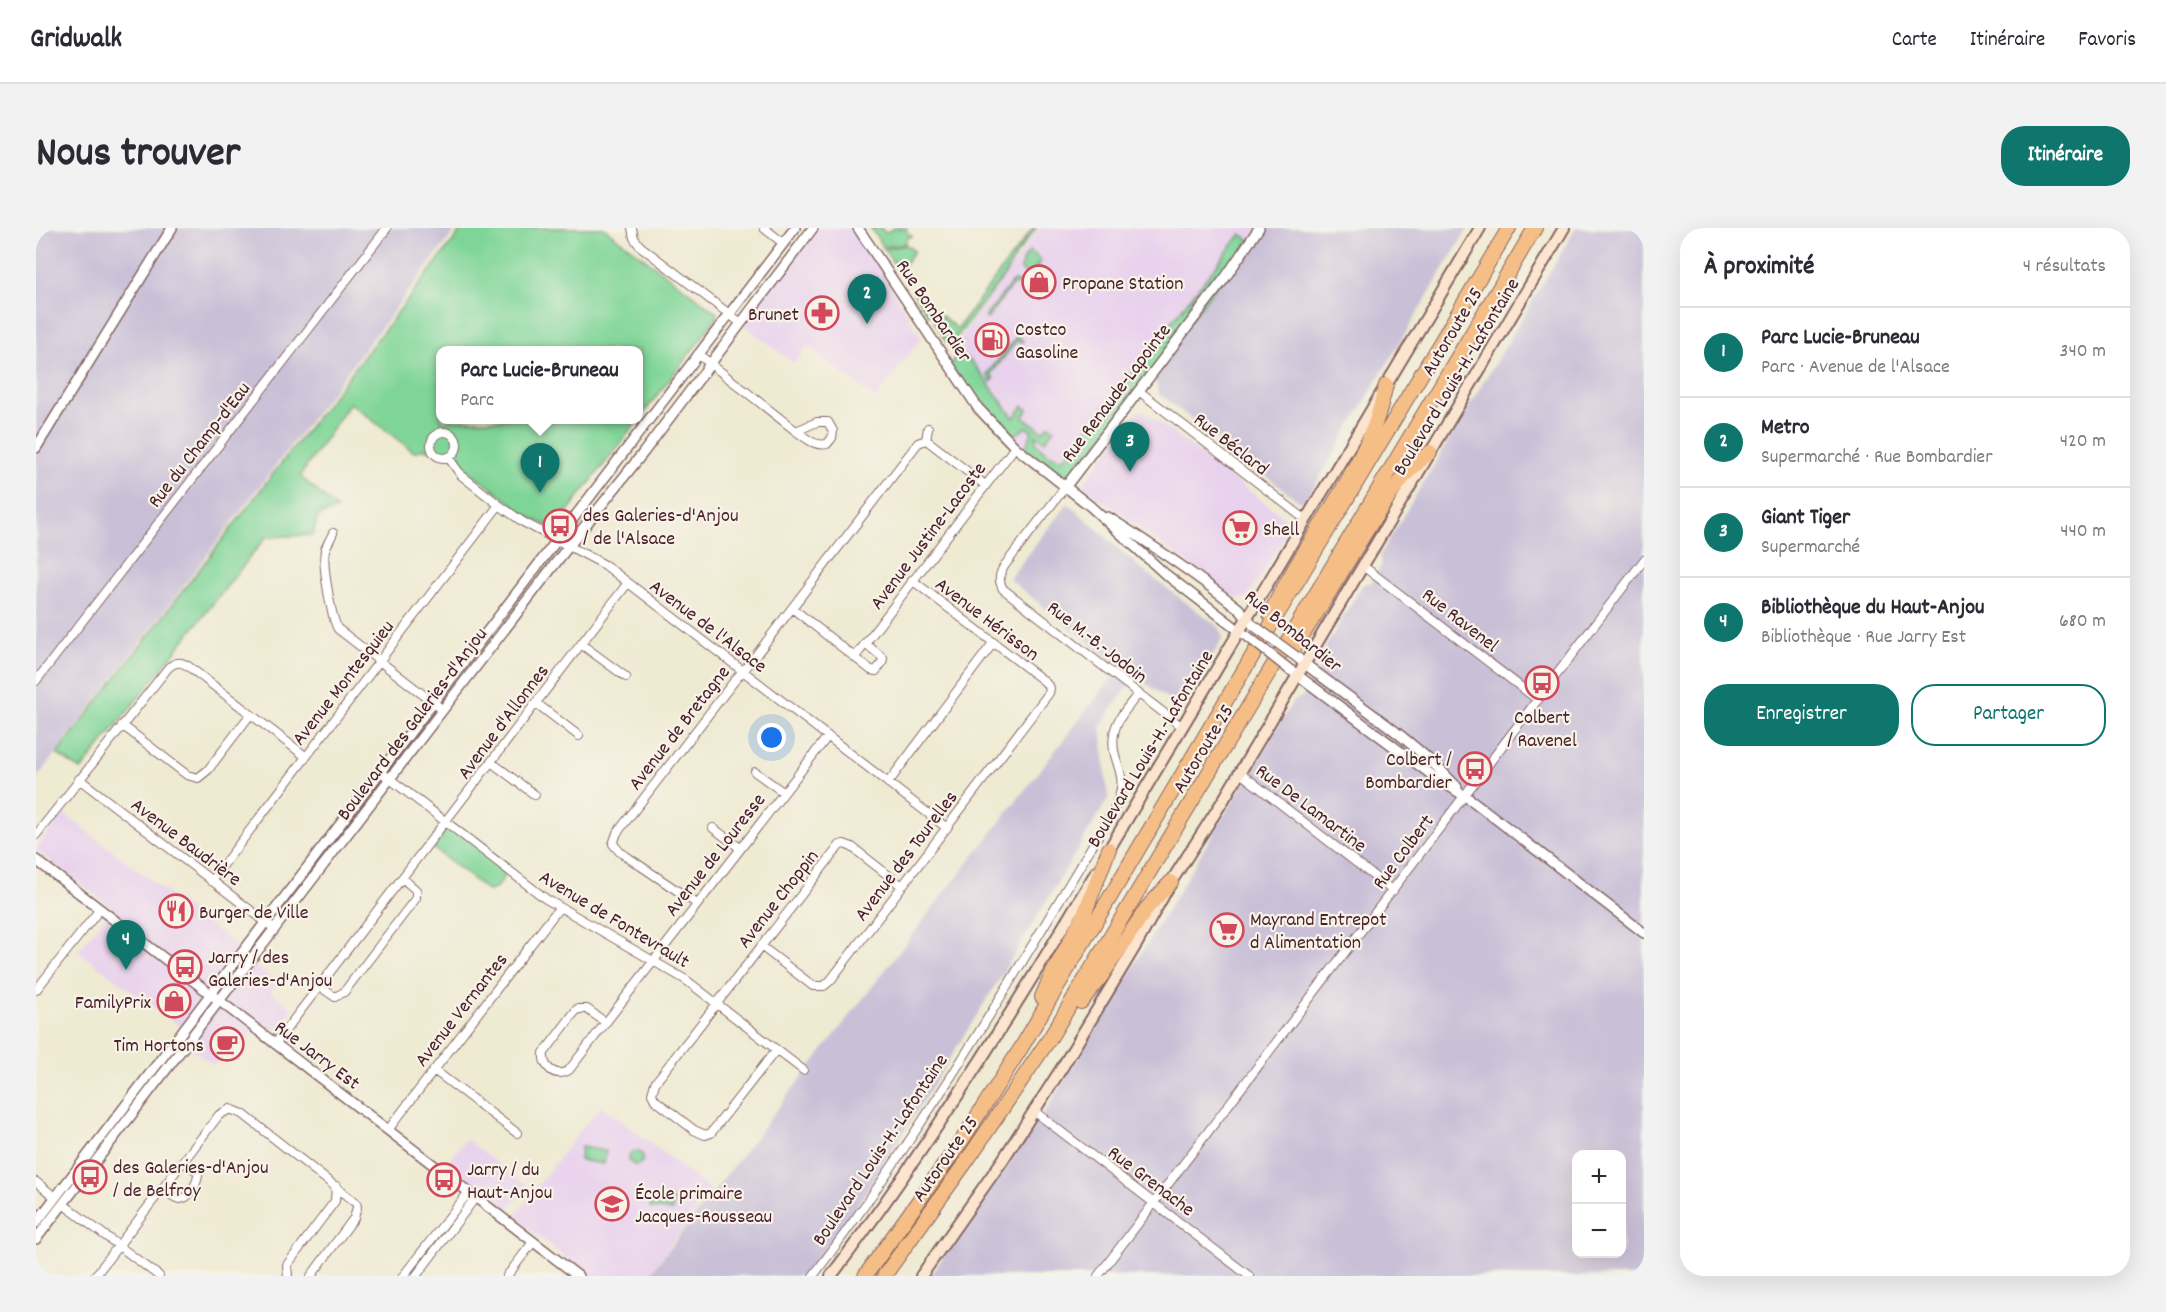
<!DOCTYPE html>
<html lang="fr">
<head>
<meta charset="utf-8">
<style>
  body { margin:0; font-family:Dekko,sans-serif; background:#f2f2f3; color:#2b2b33 }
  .controls { position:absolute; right:18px; bottom:18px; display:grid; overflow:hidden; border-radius:12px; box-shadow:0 6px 24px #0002 }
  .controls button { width:54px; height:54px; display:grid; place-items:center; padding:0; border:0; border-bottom:2px solid #e1e1e2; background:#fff; color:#2b2b33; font:30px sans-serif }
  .you { position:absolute; left:736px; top:510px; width:21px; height:21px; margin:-15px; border:4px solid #fff; border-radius:50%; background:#1a73e8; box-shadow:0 0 0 9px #1a73e833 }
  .badge { display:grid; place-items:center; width:39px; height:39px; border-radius:50%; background:#0f766e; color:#fff; font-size:20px; font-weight:700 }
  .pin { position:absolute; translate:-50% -50px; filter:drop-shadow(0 2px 3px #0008) }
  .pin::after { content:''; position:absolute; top:32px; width:21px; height:18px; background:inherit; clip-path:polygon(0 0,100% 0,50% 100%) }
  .popup { position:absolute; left:400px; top:118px; width:207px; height:78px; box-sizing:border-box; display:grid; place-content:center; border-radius:12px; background:#fff; filter:drop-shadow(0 2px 4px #0005); font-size:20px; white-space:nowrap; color:#7c7c81 }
  .popup b { font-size:22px; color:#2b2b33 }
  .popup::after { content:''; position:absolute; left:50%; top:100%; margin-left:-12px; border:12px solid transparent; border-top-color:#fff }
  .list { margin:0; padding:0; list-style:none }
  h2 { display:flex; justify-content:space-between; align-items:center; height:78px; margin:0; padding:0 24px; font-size:26px }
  h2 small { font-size:20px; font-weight:400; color:#7c7c81 }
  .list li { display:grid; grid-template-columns:39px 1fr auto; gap:18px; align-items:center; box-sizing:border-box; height:90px; padding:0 24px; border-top:2px solid #e1e1e2 }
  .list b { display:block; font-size:22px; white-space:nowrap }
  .list p { margin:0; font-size:20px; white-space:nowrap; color:#7c7c81 }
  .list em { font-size:20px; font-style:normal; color:#7c7c81 }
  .actions { display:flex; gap:12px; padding:18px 24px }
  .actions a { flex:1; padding:14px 0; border:2px solid #0f766e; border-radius:24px; text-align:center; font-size:21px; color:#0f766e }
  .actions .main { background:#0f766e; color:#fff }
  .map { position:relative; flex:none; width:1608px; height:1048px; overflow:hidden; border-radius:24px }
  header { display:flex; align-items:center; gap:36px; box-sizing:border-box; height:84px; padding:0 30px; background:#fff; border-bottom:2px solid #e1e1e2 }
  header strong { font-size:28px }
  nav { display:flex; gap:33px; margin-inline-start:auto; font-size:21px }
  .intro { display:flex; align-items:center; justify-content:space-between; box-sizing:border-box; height:144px; padding:0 36px }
  h1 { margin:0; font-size:42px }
  .button { padding:15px 27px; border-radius:24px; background:#0f766e; color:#fff; font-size:21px; font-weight:700 }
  main { display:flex; gap:36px; padding:0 36px }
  aside { flex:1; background:#fff; border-radius:24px; box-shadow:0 6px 24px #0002 }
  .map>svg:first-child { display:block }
  .built { fill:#e9d2ed }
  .industrial { fill:#c9bfd7; fill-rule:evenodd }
  .green { fill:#7fd598; stroke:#647a62; stroke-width:1.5; fill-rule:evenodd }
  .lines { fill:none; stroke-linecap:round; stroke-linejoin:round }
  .minor-casing { stroke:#846665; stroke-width:10 }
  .tertiary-casing { stroke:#846665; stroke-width:12 }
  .secondary-casing { stroke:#846665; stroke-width:14 }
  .motorway-casing { stroke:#846665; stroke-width:16 }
  .minor { stroke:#fff; stroke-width:8 }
  .tertiary { stroke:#fff; stroke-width:9 }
  .secondary { stroke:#fbe5cf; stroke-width:10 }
  .motorway { stroke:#f6be87; stroke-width:14 }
  .tertiary-bridge-casing { stroke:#846665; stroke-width:12; stroke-linecap:butt }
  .tertiary-bridge { stroke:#fff; stroke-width:9 }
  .labels { text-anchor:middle; stroke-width:4.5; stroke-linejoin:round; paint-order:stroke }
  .poi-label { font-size:20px; fill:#4a1f2b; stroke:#f7f3e8; text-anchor:start }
  .street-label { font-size:20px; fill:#4a1f2b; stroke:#f7f3e8 }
</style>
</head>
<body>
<header>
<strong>Gridwalk</strong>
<nav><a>Carte</a><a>Itinéraire</a><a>Favoris</a></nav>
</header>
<div class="intro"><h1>Nous trouver</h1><a class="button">Itinéraire</a></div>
<main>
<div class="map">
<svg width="1608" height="1048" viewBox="0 0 1608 1048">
  <rect width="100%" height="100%" fill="#f7f3e8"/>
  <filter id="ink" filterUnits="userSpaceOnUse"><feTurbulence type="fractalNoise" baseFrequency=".0167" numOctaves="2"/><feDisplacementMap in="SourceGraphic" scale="12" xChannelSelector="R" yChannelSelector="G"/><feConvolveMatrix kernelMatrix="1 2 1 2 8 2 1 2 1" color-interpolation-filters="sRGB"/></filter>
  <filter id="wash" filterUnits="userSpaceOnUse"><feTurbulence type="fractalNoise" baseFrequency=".008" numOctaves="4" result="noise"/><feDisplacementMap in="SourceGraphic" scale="24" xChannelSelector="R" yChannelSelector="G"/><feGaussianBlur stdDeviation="1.35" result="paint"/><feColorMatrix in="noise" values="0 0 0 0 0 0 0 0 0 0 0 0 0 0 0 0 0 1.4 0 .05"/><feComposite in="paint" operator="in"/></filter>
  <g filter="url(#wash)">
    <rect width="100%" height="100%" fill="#efead2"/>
    <!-- built -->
    <path class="built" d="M777 0H821L885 110 840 171 772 118 758 135 705 95Z
      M1003 0H1221L1030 258 979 219 913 137 920 116Z
      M1106 182 1253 293 1255 299 1211 370H1200L1047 259 1049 253 1102 183Z
      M27 585 198 716 200 724 241 755 235 764 257 781 241 801 235 802 224 793 198 830 189 823 178 837 155 821 143 798 42 723 76 680 2 624V618Z
      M566 878 675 962 611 1048H553L478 989 546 900Z
      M430 911 491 958 471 983 409 937Z"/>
    <!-- industrial -->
    <path class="industrial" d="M0 0H421L0 551Z
      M1222 0H1432L1271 271 1264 274 1123 166 1117 144Z
      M1540 0H1608V1048H894L1013 878 1256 475 1270 466 1287 435 1285 426 1327 356 1335 355 1346 337 1344 327ZM1540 926H1586V1026H1540Z
      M1032 275 1104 340 1184 400 1187 410 1146 480 1099 448 1065 497 1072 571 964 750 838 951 816 986 769 1048H612L1084 439 973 351Z"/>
    <!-- green -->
    <path class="green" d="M427 0H568L681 85V90L518 301 492 288 427 238 424 233 425 227 387 221 378 224 314 175 264 248 301 281 282 288 277 307 230 309 45 542 21 526ZM405 122H603V192H405Z
      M835 0H845L849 5 858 0H871L870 4 876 8 871 10 869 16 847 19Z
      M997 0H1000L980 27 970 45 920 110 910 114 898 93 906 88 921 101Z
      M1205 6 1214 13 1030 258 987 226 996 204 991 199 979 207 969 210 913 137 924 125 937 135 978 190 987 178 992 182 987 189 1007 203 1013 197 1018 201 1009 213 1000 207V214C1006 223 1017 230 1028 230Z
      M871 17 878 23 863 43 848 21Z
      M994 23 1005 32 1000 39 1011 47 1003 57 985 42 986 33Z
      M977 53 983 54 984 57H976L951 91 949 89Z
      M878 65H881L898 81V84L892 87Z
      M981 108 987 113 985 115 981 112 955 146 958 151 955 154 951 146Z
      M413 598 471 641C466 651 465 660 452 663L397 620Z
      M545 919 570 923 568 936 544 932Z
      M593 930a7 7 0 1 1 14 0a7 7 0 1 1-14 0Z
      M615 969 637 972 636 983 614 980Z"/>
  </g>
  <g filter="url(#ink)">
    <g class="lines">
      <defs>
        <path id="minor" d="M596 0 598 10 604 18 705 95
          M728 0 747 15
          M662 126 760 203C770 210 779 219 791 216L796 210 797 203 792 194H781L760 203
          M1103 163 1270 292
          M395 217a13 13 0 1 1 26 0a13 13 0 1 1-26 0Z
          M890 212 892 200
          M412 229 425 247 463 277 487 294 569 337 911 600
          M1030 258 969 337C963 346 962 352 967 361L1146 499
          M297 305C295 310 291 316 289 322 286 336 295 389 302 401L407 482
          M1327 338 1502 472
          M756 380 835 442 840 443 846 435 847 430 829 415
          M545 416 590 449
          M819 429 979 219
          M0 453 351 0
          M500 475 543 508
          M86 497 151 547 162 550 172 542 214 487
          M455 534 499 567
          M345 544 510 671 650 752 767 842
          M719 544 747 564
          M1203 544 1357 663
          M43 551 239 701
          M852 555 957 415
          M677 600 704 620
          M0 607 132 440C139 434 144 433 152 438L269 528
          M175 653 463 277
          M661 676 584 624 577 616 581 605 699 452 714 435 882 215 890 212 893 214 949 257
          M725 718 777 758H788L794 753 1013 465 1014 460 1008 453 876 352
          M283 758 299 769 308 764 380 670V662L366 650
          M0 762 64 681
          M569 794 551 781H541L508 825C506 839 520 851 533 842L792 508
          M239 816 591 356
          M740 822 675 905 669 907 658 902 619 872 616 866 619 855 804 617 808 616 816 619 866 658
          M398 842 481 905
          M998 883 1213 1048
          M352 902 523 680
          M0 954 19 969
          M127 961C132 964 138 971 144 971 154 971 163 952 162 944L148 933
          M27 976 123 1048
          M59 1048 183 887 194 881 207 886 320 975 321 979 318 990 275 1048
          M252 1048 251 1037 299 973 300 958
          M367 1048 432 965
          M380 1048 439 970
          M471 1048 497 1014
          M777 1048C889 901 982 741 1077 583 1098 543 1073 538 1078 506 1080 491 1093 478 1102 466
          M1062 1048 1608 332"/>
        <path id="tertiary" d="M822 0 942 180 979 219 1054 278 1128 345 1209 407
          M0 220 136 0
          M1030 258 1189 50 1223 0
          M1072 289C1116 317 1161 347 1202 380 1207 384 1209 390 1214 394
          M1264 432C1317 474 1375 509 1421 559
          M1256 443 1400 550 1438 574 1608 705
          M0 632 542 1048
          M0 995 759 0
          M0 1011 525 328 607 225 777 0"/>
        <path id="secondary" d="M1069 628 1444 0
          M795 1048C892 920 978 782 1060 644
          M885 1048 966 933 1027 838 1100 717 1135 654 1188 571 1528 0"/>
        <path id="motorway" d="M1234 386C1264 323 1310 266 1337 201 1343 187 1346 172 1350 157
          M1258 419C1297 364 1326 302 1367 250 1375 240 1385 232 1394 224
          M1006 769 1016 746 1048 687 1073 621
          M1045 774 1064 750 1111 680 1135 654
          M829 1048 926 912 985 820 1202 452 1473 0
          M848 1048 932 931 1014 810 1499 0"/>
      </defs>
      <!-- minor casing -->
      <use href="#minor" class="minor-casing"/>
      <!-- tertiary casing -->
      <use href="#tertiary" class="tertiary-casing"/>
      <!-- secondary casing -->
      <use href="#secondary" class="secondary-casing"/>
      <!-- motorway casing -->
      <use href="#motorway" class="motorway-casing"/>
      <!-- minor -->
      <use href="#minor" class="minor"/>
      <!-- tertiary -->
      <use href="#tertiary" class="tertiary"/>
      <!-- secondary -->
      <use href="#secondary" class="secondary"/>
      <!-- motorway -->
      <use href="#motorway" class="motorway"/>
      <defs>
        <path id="tertiary-bridge" d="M1217 397 1262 430
          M1211 408 1254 442"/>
      </defs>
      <!-- tertiary-bridge casing -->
      <use href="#tertiary-bridge" class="tertiary-bridge-casing"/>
      <!-- tertiary-bridge -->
      <use href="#tertiary-bridge" class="tertiary-bridge"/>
    </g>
  </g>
  <!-- icons -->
  <defs>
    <symbol id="shop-ring" viewBox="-11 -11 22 22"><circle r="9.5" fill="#f7f3e8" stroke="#d1495b" stroke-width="1.5"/><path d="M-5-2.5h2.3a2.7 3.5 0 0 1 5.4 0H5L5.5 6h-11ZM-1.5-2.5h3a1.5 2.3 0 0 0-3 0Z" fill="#d1495b"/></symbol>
    <symbol id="pharmacy-ring" viewBox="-11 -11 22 22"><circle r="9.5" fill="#f7f3e8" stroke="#d1495b" stroke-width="1.5"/><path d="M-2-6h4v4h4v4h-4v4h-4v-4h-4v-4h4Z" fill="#d1495b"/></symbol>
    <symbol id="fuel-ring" viewBox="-11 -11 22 22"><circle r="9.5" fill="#f7f3e8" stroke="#d1495b" stroke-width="1.5"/><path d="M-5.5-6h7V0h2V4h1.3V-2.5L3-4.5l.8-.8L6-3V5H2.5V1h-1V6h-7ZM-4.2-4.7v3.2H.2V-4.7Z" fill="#d1495b"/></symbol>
    <symbol id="bus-ring" viewBox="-11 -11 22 22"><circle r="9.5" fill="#f7f3e8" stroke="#d1495b" stroke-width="1.5"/><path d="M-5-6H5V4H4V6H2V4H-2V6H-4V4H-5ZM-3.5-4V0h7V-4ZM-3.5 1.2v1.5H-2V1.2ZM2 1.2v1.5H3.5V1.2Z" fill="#d1495b"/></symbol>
    <symbol id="supermarket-ring" viewBox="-11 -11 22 22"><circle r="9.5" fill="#f7f3e8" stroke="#d1495b" stroke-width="1.5"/><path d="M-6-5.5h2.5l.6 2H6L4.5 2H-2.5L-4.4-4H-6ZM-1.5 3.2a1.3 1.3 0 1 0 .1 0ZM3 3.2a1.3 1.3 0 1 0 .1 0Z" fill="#d1495b"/></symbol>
    <symbol id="restaurant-ring" viewBox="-11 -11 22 22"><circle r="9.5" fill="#f7f3e8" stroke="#d1495b" stroke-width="1.5"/><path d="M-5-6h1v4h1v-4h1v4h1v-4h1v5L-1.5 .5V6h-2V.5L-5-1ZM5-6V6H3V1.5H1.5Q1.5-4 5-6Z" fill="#d1495b"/></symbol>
    <symbol id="cafe-ring" viewBox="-11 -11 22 22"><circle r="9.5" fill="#f7f3e8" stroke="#d1495b" stroke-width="1.5"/><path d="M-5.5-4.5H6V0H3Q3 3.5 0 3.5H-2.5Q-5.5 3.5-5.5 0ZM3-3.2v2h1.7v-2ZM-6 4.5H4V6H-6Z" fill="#d1495b"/></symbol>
    <symbol id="school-ring" viewBox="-11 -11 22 22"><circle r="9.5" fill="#f7f3e8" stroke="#d1495b" stroke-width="1.5"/><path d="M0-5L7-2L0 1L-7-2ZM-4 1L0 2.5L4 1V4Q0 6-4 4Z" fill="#d1495b"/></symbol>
  </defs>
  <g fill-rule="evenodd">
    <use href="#shop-ring" x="984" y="35" width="38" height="38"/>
    <use href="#pharmacy-ring" x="767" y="66" width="38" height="38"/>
    <use href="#fuel-ring" x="937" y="93" width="38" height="38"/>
    <use href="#bus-ring" x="505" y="279" width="38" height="38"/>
    <use href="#supermarket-ring" x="1185" y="281" width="38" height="38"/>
    <use href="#bus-ring" x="1487" y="436" width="38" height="38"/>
    <use href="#bus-ring" x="1420" y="522" width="38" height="38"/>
    <use href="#restaurant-ring" x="121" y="664" width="38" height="38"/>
    <use href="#supermarket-ring" x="1172" y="683" width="38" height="38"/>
    <use href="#bus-ring" x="130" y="720" width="38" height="38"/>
    <use href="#shop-ring" x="119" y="754" width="38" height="38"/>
    <use href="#cafe-ring" x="172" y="797" width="38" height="38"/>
    <use href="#bus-ring" x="35" y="930" width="38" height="38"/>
    <use href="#bus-ring" x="389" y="933" width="38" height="38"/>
    <use href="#school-ring" x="557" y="957" width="38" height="38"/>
  </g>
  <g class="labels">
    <!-- poi labels -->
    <g class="poi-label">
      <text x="1026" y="61">Propane Station</text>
      <text x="763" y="92" text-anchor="end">Brunet</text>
      <text x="979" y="107">Costco<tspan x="979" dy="23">Gasoline</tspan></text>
      <text x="547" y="293">des Galeries-d'Anjou<tspan x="547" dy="23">/ de l'Alsace</tspan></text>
      <text x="1227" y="307">Shell</text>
      <text x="1506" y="495" text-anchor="middle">Colbert<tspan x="1506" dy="23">/ Ravenel</tspan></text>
      <text x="1416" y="537" text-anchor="end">Colbert /<tspan x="1416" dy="23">Bombardier</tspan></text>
      <text x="163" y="690">Burger de Ville</text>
      <text x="1214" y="697">Mayrand Entrepot<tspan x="1214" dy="23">d Alimentation</tspan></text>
      <text x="172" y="735">Jarry / des<tspan x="172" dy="23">Galeries-d'Anjou</tspan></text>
      <text x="115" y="780" text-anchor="end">FamilyPrix</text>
      <text x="168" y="823" text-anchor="end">Tim Hortons</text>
      <text x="77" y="945">des Galeries-d'Anjou<tspan x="77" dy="23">/ de Belfroy</tspan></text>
      <text x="431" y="947">Jarry / du<tspan x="431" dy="23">Haut-Anjou</tspan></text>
      <text x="599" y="971">École primaire<tspan x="599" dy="23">Jacques-Rousseau</tspan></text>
    </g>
    <!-- street labels -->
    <g class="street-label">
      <text transform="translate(899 82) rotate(56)" y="7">Rue Bombardier</text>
      <text transform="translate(1415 103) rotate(-59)" y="7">Autoroute 25</text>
      <text transform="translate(1419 148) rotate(-59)" y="7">Boulevard Louis-H.-Lafontaine</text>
      <text transform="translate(1079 164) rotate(-53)" y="7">Rue Renaude-Lapointe</text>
      <text transform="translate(1196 215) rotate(38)" y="7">Rue Béclard</text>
      <text transform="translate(162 216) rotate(-52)" y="7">Rue du Champ-d'Eau</text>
      <text transform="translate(891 307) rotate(-53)" y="7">Avenue Justine-Lacoste</text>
      <text transform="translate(952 390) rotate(37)" y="7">Avenue Hérisson</text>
      <text transform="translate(1425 391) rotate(38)" y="7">Rue Ravenel</text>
      <text transform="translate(673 397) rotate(37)" y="7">Avenue de l'Alsace</text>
      <text transform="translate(1258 402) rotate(39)" y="7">Rue Bombardier</text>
      <text transform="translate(1062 413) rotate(38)" y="7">Rue M.-B.-Jodoin</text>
      <text transform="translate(306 454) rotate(-52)" y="7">Avenue Montesquieu</text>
      <text transform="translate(466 493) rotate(-53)" y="7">Avenue d'Allonnes</text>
      <text transform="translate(375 495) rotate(-53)" y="7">Boulevard des Galeries-d'Anjou</text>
      <text transform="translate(642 499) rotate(-52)" y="7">Avenue de Bretagne</text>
      <text transform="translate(1113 520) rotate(-59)" y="7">Boulevard Louis-H.-Lafontaine</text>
      <text transform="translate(1166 520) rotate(-59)" y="7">Autoroute 25</text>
      <text transform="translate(1276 579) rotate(37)" y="7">Rue De Lamartine</text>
      <text transform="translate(151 613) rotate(37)" y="7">Avenue Baudrière</text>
      <text transform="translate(1366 623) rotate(-53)" y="7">Rue Colbert</text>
      <text transform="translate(678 626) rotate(-52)" y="7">Avenue de Louresse</text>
      <text transform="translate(869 627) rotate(-53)" y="7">Avenue des Tourelles</text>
      <text transform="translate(741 670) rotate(-52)" y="7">Avenue Choppin</text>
      <text transform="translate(579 690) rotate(31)" y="7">Avenue de Fontevrault</text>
      <text transform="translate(424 781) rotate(-52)" y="7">Avenue Vernantes</text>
      <text transform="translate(282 826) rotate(37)" y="7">Rue Jarry Est</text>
      <text transform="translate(843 921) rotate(-56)" y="7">Boulevard Louis-H.-Lafontaine</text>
      <text transform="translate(908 930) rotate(-55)" y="7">Autoroute 25</text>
      <text transform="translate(1116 952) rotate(37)" y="7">Rue Grenache</text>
    </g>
  </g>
</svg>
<div class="controls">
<button>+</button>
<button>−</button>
</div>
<div class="you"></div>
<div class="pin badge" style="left:504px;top:265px">1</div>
<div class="popup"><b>Parc Lucie-Bruneau</b>Parc</div>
<div class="pin badge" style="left:831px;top:96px">2</div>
<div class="pin badge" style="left:1094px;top:244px">3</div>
<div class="pin badge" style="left:90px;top:742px">4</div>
</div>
<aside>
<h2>À proximité<small>4 résultats</small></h2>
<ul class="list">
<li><span class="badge">1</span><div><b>Parc Lucie-Bruneau</b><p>Parc · Avenue de l'Alsace</p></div><em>340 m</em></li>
<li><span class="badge">2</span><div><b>Metro</b><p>Supermarché · Rue Bombardier</p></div><em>420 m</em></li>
<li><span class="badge">3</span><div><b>Giant Tiger</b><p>Supermarché</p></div><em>440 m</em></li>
<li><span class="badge">4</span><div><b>Bibliothèque du Haut-Anjou</b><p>Bibliothèque · Rue Jarry Est</p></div><em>680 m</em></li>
</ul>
<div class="actions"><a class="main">Enregistrer</a><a>Partager</a></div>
</aside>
</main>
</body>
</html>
